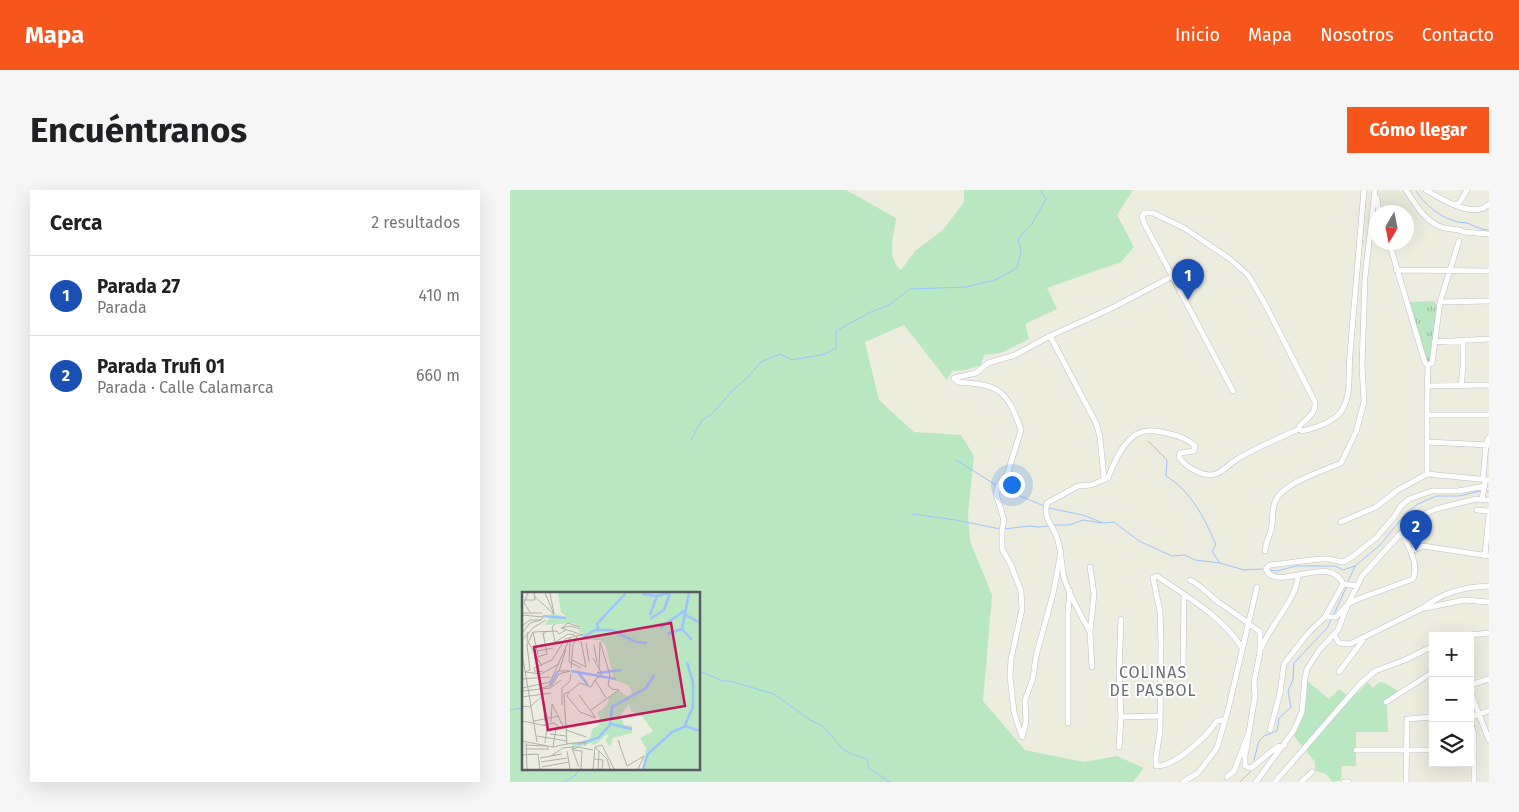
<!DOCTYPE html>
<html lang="es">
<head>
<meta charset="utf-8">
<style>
  body { margin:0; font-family:"Fira Sans",sans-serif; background:#f6f6f6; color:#202124 }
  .controls { position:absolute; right:15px; bottom:15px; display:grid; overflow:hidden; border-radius:0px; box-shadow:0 5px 20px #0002 }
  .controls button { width:45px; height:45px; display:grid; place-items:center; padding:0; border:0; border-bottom:1px solid #e0e0e0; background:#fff; color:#202124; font:25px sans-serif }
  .compass { position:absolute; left:859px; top:15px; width:45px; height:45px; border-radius:50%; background:#fff; box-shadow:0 5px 20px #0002; rotate:190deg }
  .you { position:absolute; left:501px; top:294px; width:18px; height:18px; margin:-12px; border:4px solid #fff; border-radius:50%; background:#1a73e8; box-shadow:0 0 0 8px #1a73e833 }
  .badge { display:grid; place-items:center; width:32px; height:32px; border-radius:50%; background:#f6551c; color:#fff; font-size:16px; font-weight:700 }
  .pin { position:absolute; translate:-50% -41px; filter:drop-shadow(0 1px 2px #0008) }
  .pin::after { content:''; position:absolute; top:26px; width:18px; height:15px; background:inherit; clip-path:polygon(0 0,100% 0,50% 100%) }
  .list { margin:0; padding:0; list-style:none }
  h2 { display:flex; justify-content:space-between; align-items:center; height:65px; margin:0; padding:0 20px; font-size:21px }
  h2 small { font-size:16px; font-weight:400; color:#757577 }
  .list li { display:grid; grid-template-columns:32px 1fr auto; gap:15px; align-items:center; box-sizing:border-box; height:80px; padding:0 20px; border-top:1px solid #e0e0e0 }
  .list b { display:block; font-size:19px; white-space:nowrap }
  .list p { margin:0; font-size:16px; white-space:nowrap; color:#757577 }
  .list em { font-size:16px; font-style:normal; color:#757577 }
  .icon { flex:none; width:28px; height:28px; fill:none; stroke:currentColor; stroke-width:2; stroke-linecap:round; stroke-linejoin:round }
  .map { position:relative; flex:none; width:979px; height:592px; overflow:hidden; border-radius:0px }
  header { display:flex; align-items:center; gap:30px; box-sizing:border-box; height:70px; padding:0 25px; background:#f6551c; color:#fff }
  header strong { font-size:24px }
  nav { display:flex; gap:28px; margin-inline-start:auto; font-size:18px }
  .intro { display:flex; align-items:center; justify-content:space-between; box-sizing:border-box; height:120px; padding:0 30px }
  h1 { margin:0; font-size:35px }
  .button { padding:12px 22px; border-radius:0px; background:#f6551c; color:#fff; font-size:18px; font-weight:700 }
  main { display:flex; gap:30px; padding:0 30px }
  aside { flex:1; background:#fff; border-radius:0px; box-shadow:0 5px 20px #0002 }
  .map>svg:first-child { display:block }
  .grass { fill:#b9e7c2; fill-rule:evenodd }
  .park { fill:url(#park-tufts) }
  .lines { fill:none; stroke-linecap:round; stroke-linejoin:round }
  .stream { stroke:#9dc3ff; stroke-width:1 }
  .minor-casing { stroke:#bdbec5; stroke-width:6 }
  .minor { stroke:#fff; stroke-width:5 }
  .labels { text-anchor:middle; stroke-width:4; stroke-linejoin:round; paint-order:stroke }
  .neighbourhood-label { font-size:16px; letter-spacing:1px; fill:#696d74; stroke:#fff }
  .inset-river { fill:none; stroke:#9dc3ff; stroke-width:2.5 }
  .inset-road { fill:none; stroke:#adafa9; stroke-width:1 }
  .view { fill:#c2185b; fill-opacity:0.15; stroke:#c2185b; stroke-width:2.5 }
  .inset-edge { fill:none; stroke:#585b62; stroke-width:2.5 }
</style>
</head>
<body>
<header>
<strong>Mapa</strong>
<nav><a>Inicio</a><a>Mapa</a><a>Nosotros</a><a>Contacto</a></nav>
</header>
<div class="intro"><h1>Encuéntranos</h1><a class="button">Cómo llegar</a></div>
<main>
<aside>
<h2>Cerca<small>2 resultados</small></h2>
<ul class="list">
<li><span class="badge" style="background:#1a4fb4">1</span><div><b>Parada 27</b><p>Parada</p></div><em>410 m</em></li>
<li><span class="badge" style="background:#1a4fb4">2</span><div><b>Parada Trufi 01</b><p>Parada · Calle Calamarca</p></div><em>660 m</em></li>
</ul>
</aside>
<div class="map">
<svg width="979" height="592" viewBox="0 0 979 592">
  <defs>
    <pattern id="park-tufts" width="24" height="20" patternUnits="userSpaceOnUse" patternTransform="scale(1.25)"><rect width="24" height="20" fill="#b9e7c2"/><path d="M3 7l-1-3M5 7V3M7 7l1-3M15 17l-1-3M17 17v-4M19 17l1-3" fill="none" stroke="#99bea1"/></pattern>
  </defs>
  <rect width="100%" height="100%" fill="#ededdf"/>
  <!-- grass -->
  <path class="grass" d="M0 0H336L386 28C384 45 376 68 391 80L405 61 433 40 454 12V0H623L607 25 624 57 611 72 537 98 547 119 515 134 519 149 491 163 474 165 471 175 456 180 442 181 437 190 394 135 355 152 369 210 404 242 451 245 464 266 458 324 460 351 482 405 473 511 515 560 574 572 607 566 634 578 623 592H0ZM14 403H189V578H14Z
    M797 491 819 509 829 499 837 505 842 499 847 503 858 492 863 498 869 492 875 493 890 502 873 512 877 516 878 542H846V576H832L831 590 823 592 816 584 805 581V572L784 546C796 524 797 515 797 491Z"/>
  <!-- park -->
  <path class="park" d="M924 111 928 117 921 170 918 172 916 171 910 146 908 144 899 112Z"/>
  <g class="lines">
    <!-- stream -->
    <path class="stream" d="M906 1C915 15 931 28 948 32 952 33 956 32 960 34 967 37 971 40 979 40
      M181 250 192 230 202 224 221 202 239 186 251 172 270 164 282 170 315 164 326 158V141L361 122 379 115 400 99 456 97 485 90 507 78 511 61 508 49 522 34 536 9 531 2 532 0
      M638 251 657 270 656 286C681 301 695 329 706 355L702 361 709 372
      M446 270 486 295
      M489 297 534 316
      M977 301H979
      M538 318 573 325 593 333 604 332 629 351 662 366 675 365 685 370 710 373 734 380 752 379
      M402 324 446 330 490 339
      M543 335H559L573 330 591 333
      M494 339 519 336 529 337 540 336
      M760 380 767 381 786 376H825L833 380 845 376
      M838 392 845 376 870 355 897 322 908 314 926 306H949L970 301
      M823 426 837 396
      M190 481 212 491H220L264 504 300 530 313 536 333 559 342 564 357 569 359 578 380 592
      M0 520 14 518
      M744 570 749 551 754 546 767 541 769 528 781 517 778 501 783 490 784 473 818 437 821 429
      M54 592 66 585 70 578
      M730 592 741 581"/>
    <defs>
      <path id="minor" d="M896 0C906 15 914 30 931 37 938 40 947 38 954 42L979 44
        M916 0C931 9 965 30 979 14
        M867 8 869 22
        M946 15 950 12 957 0
        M879 52 915 173 918 175 922 173 930 112 949 51
        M886 80 979 81
        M930 112 979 111
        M540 146 586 233 590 247 594 288H598C604 273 613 250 629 243 637 239 648 241 656 243 666 245 678 249 685 256L684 261 670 263 669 267C675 277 694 288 706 284 714 281 721 272 729 268 748 257 769 248 789 239
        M924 152 979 149
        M918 196 979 195
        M951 196 953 177V151
        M723 201 634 33 632 27 634 23H643L674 38 720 69 738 85 754 112 805 212C806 226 796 227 789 237V239L792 241C805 238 825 232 832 220 842 204 838 182 840 164 845 109 849 55 854 0
        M917 225H979
        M917 252 979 255
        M917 284V212L918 175
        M973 290 976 254 979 247
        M972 309 975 293
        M967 320 979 321
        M831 332 866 317 888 300 917 284 979 290
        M755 361C756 351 761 344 762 335 763 327 762 319 765 312 772 293 813 281 831 273L846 242 854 212 852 176 855 87 865 1
        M901 361 913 356 979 366
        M551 362 543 404 526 466 523 488 515 510 516 532 512 547 504 522 500 486 501 469 512 419 511 401 501 375 492 359V340L494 330 486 304 489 294 497 285 511 240C497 200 490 195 448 192L444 188 466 183 478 173 505 165 540 146 602 118 661 87
        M975 365 979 325
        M580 377 584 404 580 442 582 477
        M680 390C691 395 698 404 708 412 723 422 736 431 750 442V462L744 492 745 506 735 566V576L741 578 767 557 775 555
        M847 396 833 394C819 362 766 404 756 379L760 375 810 369H818L833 372 842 367 866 348 884 327 891 316 899 309 922 301H948L975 296
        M916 418 954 410 979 412
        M815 427H826L838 414 848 409 903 389C909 374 899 356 891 343
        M580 442C572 427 555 398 553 383 551 370 551 357 546 345 541 333 533 327 537 313L568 296 581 295 596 289
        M824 445 829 453 840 454 913 418C933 402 954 397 979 396
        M950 446 979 443
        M752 457C761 433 787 410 788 385
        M673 479 674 405
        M829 482 853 450
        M960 495 979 489V490
        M960 501 979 550
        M876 512 923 482
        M611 527 650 526
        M960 527 979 521
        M714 530 707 531C697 546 665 577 646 576V567L650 541 651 453 650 421 643 388 647 386C677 407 712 426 732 458
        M960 531 964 544V592
        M558 533V423L560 401
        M760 540 770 503 774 474 799 442 815 427 833 394
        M609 557 611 527 609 483 611 429
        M846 560H923
        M717 587 724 581 738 545
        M673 592 688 583 707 558 718 520 747 397
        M746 592 784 540 792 522 795 488 797 479 810 459 828 440 838 414 852 386 891 343 910 326 926 319 966 309 979 310
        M765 592 850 494 865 481 895 470 923 456
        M791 592 802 582
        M834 592H839
        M896 592 897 529 923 527"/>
    </defs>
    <!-- minor casing -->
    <use href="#minor" class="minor-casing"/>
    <!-- minor -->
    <use href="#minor" class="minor"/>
  </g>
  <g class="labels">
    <!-- neighbourhood labels -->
    <g class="neighbourhood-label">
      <text x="643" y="488">COLINAS<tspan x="643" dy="18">DE PASBOL</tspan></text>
    </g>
  </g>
  <!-- overview -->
  <g transform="translate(12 402)">
    <rect width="178" height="178" fill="#ededdf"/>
    <path d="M36 1H177V177H121L124 156 118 146 131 139 119 123 109 119 107 112 99 123 102 133 110 134V141L91 146 88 155 83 148 87 144 85 142 73 153 69 151 50 157V151L67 148 71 136 76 134 78 125 75 121 85 113 87 105 97 98 105 104 110 101 106 93 92 88 84 54 78 48H60L62 44 57 39 59 35 51 31 23 33 30 21 45 25 39 20Z" fill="#b9e7c2"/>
    <path class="inset-river" d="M167 1 160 37 170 48M120 2 135 4M128 23 135 4 146 1M164 23 178 31M21 24 44 26M128 27 142 18 148 1M138 36 165 17M76 38 75 32 104 1M145 42 160 37M61 45 73 38H90L114 50 125 51M49 79 94 87M55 79 66 93M75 81 99 78M28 93 36 79M89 132 110 137M163 134 178 139M56 152 76 146 88 133 90 115 124 96 132 83M121 177 126 162 150 140 162 135 171 115V91L165 70"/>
    <path class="inset-road" d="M6 1 2 11 8 20M28 1 32 22M12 4 32 22 23 1M2 8H13L12 1M0 21H20M0 23 21 25 19 28M0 34 8 28H19M41 35 46 31 58 35M6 40 5 48 20 74M11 40 16 63M0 41 8 31 19 28M54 44 61 43 39 36 49 34 58 37M0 48 12 35 24 28M48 49 47 70 59 76M59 49 64 75M33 50 30 35 33 32M64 51 67 69M72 53 75 70M14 54 32 51 46 42 53 43M15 59 31 56M0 61 15 150M71 66 80 82 73 88M17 68 12 66 25 62 21 41H24M50 68 64 75M37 72 19 82 3 80 8 78 5 53 11 40 35 39 37 42 44 38M49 76 51 53 55 44M21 79 13 80 12 76 30 68 43 47 54 44M37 79 44 57M0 87 28 85M0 96 28 90 48 46M20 96 30 93 37 82 48 79H35M20 97 23 130M0 99 28 96 39 88M47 100 58 91 69 95 73 88 84 106M0 105 29 101M40 113V96L48 89 49 82M0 114 8 115 19 105M69 118 97 98 90 97 86 93 88 83 78 50 77 77M0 129 25 134 23 151M12 129 37 124M29 130 30 112 42 136M21 133 32 131 38 136M44 138 64 145M28 142 44 144M15 144 45 149M0 149 31 155 45 152M4 151 5 177M98 151 96 148 105 174 122 164 116 177M45 152 42 102 47 100 45 104 58 120 74 126 57 103M45 152 64 150 63 154M4 153 24 154 27 157M51 154 50 158 60 159 59 177M31 155 34 136M74 156 85 167 88 177M4 157H27M51 157 56 155 71 158M45 159 48 177M51 159 57 175M16 162 18 177M0 163 16 162M29 164 41 156 50 155M18 166 40 162M72 167 81 168 80 177M19 170 45 166M20 175 47 170M71 177 73 155 80 153 92 177M76 177 77 159"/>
    <path class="view" d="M149 31 163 114 26 138 12 55Z"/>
    <rect width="178" height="178" class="inset-edge"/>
  </g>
</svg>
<div class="controls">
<button>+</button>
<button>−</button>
<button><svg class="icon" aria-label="layers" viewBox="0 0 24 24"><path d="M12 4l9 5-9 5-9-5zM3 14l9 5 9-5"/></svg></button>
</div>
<svg class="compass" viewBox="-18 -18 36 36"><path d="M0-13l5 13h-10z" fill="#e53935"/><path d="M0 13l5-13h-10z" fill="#757577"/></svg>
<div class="you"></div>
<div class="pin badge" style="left:678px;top:110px;background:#1a4fb4">1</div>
<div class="pin badge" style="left:906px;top:361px;background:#1a4fb4">2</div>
</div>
</main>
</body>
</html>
